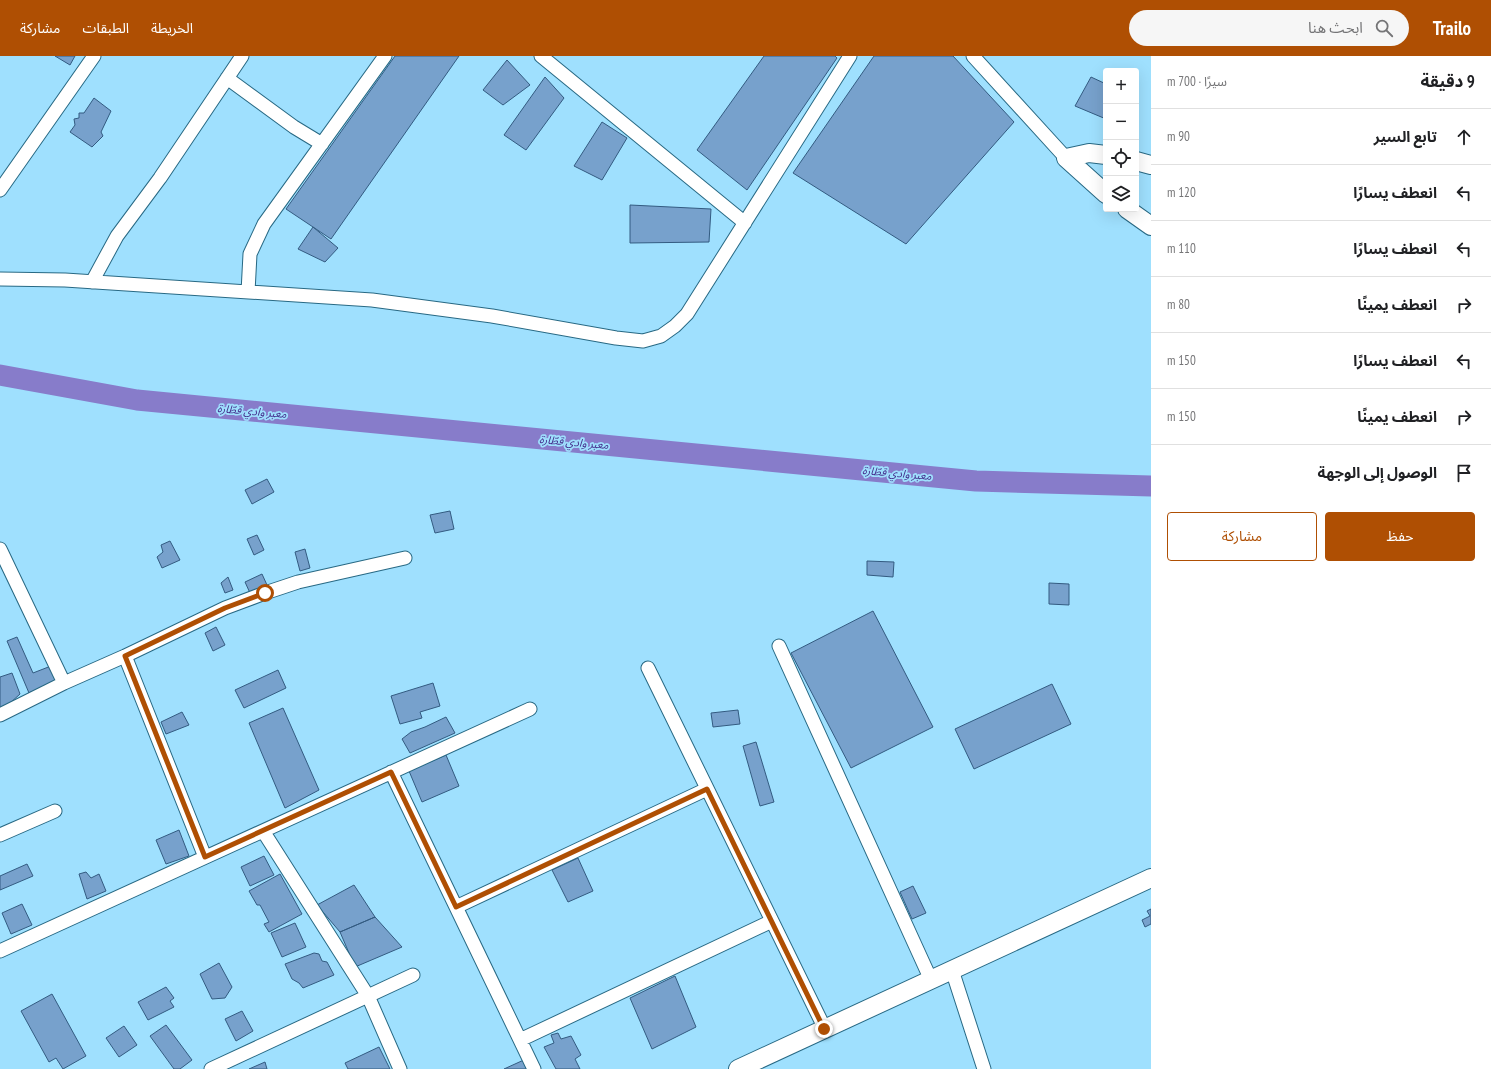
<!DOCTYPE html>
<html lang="ar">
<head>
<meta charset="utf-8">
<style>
  body { margin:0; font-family:"PT Sans Narrow","Noto Sans Arabic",sans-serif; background:#f6f6f6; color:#202124; direction:rtl }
  .controls { position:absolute; right:12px; top:12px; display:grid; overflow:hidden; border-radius:4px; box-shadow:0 4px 16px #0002 }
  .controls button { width:36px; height:36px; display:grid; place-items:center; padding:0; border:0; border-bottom:1px solid #e0e0e0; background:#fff; color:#202124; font:20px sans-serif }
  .stop { position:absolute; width:12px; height:12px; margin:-9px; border:3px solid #af4f03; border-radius:50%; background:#fff }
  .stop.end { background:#af4f03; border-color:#fff; box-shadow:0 1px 4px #0008 }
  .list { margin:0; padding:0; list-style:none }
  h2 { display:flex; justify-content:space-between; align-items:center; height:52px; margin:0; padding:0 16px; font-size:17px }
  h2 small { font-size:13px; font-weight:400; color:#757577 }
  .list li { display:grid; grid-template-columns:26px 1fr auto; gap:12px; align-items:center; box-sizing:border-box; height:56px; padding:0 16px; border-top:1px solid #e0e0e0 }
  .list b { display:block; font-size:15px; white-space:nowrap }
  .list em { font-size:13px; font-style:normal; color:#757577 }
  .actions { display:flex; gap:8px; padding:12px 16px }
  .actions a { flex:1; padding:9px 0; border:1px solid #af4f03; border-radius:4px; text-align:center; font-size:14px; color:#af4f03 }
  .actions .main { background:#af4f03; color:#fff }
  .icon { flex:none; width:22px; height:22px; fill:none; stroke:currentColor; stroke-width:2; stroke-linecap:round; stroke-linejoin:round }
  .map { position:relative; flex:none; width:1151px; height:1013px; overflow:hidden; direction:ltr }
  header { display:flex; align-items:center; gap:24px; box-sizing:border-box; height:56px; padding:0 20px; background:#af4f03; color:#fff }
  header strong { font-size:19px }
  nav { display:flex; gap:22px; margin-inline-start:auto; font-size:14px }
  .search { width:280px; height:36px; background:#f6f6f6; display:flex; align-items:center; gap:10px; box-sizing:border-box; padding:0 14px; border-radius:22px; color:#757577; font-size:15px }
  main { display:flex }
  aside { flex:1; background:#fff }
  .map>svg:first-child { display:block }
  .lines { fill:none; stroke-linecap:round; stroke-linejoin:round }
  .river { stroke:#877cca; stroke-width:21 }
  .building { fill:#77a1cc; stroke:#335b81 }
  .street-casing { stroke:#286984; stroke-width:15 }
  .secondary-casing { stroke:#286984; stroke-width:20 }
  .street { stroke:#fff; stroke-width:13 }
  .secondary { stroke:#fff; stroke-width:18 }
  .route { stroke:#af4f03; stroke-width:5 }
  .labels { text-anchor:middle; stroke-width:3.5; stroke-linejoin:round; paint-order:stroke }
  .water-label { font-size:11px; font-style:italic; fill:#452f8c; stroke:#9fe0fe }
</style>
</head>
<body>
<header>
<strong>Trailo</strong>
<div class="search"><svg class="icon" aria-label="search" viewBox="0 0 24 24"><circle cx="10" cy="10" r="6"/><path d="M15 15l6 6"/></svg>ابحث هنا</div>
<nav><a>الخريطة</a><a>الطبقات</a><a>مشاركة</a></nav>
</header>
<main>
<aside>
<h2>9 دقيقة<small>سيرًا · 700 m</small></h2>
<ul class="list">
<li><svg class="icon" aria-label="ahead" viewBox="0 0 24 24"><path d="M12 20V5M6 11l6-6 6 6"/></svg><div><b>تابع السير</b></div><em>90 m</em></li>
<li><svg class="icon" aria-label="left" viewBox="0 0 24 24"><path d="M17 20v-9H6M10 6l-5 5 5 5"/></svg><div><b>انعطف يسارًا</b></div><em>120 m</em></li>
<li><svg class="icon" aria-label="left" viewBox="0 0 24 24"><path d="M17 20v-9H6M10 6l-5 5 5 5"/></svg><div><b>انعطف يسارًا</b></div><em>110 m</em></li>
<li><svg class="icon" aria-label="right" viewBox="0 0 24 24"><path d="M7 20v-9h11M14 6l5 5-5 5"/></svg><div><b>انعطف يمينًا</b></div><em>80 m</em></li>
<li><svg class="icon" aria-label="left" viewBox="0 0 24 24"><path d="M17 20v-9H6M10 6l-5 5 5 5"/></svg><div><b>انعطف يسارًا</b></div><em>150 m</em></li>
<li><svg class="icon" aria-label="right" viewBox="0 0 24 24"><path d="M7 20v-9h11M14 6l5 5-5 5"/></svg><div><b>انعطف يمينًا</b></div><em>150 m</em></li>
<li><svg class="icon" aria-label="arrive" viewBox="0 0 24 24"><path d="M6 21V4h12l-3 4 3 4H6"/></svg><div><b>الوصول إلى الوجهة</b></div></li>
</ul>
<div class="actions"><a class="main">حفظ</a><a>مشاركة</a></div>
</aside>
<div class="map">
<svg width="1151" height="1013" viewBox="0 0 1151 1013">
  <rect width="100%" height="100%" fill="#9fe0fe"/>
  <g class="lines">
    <!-- river -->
    <path class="river" d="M0 319 137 344 976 425 1151 430"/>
  </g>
  <!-- building -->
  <path class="building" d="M55 0H75L70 9Z
    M395 0H459L331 183 286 153Z
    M764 0H835L837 2 747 134 697 94Z
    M874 0H953L1014 66 906 188 793 117Z
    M507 4 530 29 503 49 483 34Z
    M545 21 564 42 526 94 504 79Z
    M1091 21 1106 28V63L1075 50Z
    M94 42 111 55 101 76 103 80 92 91 70 76 75 69 74 63 79 62V57H84Z
    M602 66 627 82 602 124 574 110Z
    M630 149 711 153 709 186 630 187Z
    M313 171 338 192 325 206 298 193Z
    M267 423 274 436 252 448 245 434Z
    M450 455 454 473 435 477 430 459Z
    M257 479 264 494 254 499 247 483Z
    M170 485 180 504 162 512 157 501 163 496 161 489Z
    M305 493 310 512 300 515 295 496Z
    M867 505 894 506 893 521 867 519Z
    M262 518 267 529 250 537 245 526Z
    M228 521 233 534 225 537 221 527Z
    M1049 527 1069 528V549L1049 548Z
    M873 555 933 671 851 712 791 597Z
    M216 571 225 589 213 595 205 577Z
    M17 581 33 617 51 610 57 624 29 637 7 585Z
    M278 614 286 632 244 652 235 634Z
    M12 617 20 638 9 648 0 652V621Z
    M433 627 440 650 420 656 422 662 400 668 391 640Z
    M1052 628 1071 668 974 713 955 673Z
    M283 652 319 734 285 752 249 667Z
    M738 654 740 668 713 671 711 657Z
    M182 656 189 669 166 678 161 666Z
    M446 661 455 677 410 697 402 683 411 676 425 671Z
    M756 686 774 746 760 750 743 690Z
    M446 699 459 730 422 746 409 715Z
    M179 774 189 800 166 808 156 784Z
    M264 800 274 819 250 830 241 811Z
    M578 802 593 835 568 846 552 814Z
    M27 808 33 820 0 834V820Z
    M86 816 91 822 99 818 106 835 87 843 79 818Z
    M280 818 302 858 269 876 264 868 269 866 260 849H257L249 835Z
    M354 829 375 861 340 876 317 849Z
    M913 830 926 857 912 863 900 836Z
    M22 848 32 869 11 878 2 857Z
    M1151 853V868L1145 871 1142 864 1150 860 1147 855Z
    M375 861 402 891 355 911 340 876Z
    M295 867 306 891 282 901 271 877Z
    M314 897 319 898 322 905 327 906 334 919 303 932 299 927 292 923 285 908Z
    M219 907 232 931 225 942 212 943 200 918Z
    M675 920 696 971 652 993 630 942Z
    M166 931 174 942 170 945 174 951 148 964 138 946Z
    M52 938 86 1000 63 1013 56 1002 49 1006 21 955Z
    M242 955 253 975 236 985 225 963Z
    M166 969 192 1004 180 1013H174L150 980Z
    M124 970 137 989 119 1001 106 982Z
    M558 977 561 983 571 980 581 999 575 1003 580 1013H556L544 991 554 987 551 979Z
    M379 991 390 1013H348L345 1007Z
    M526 1003 530 1013H504Z
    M265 1006 267 1013H249Z"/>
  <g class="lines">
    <defs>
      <path id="street" d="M541 0 745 167
        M973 0 1066 102
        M227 22 294 71 322 88
        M0 134 94 0
        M0 223 65 224 372 244 492 260 616 282 643 285 661 280 675 270 687 258 850 0
        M92 226 117 180 160 122 242 0
        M248 236 250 198 264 168 385 0
        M0 493 64 627
        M779 590 931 924
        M125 600 205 801
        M648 612 825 973
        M0 659 64 627 125 600 225 552 265 537 298 526 405 502
        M391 716 534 1013
        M263 775 368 940 400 1013
        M0 779 55 755
        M456 851 707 733
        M0 895 530 653
        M952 914 984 1013
        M520 984 772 865
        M211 1013 413 919"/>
      <path id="secondary" d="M1106 99 1089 97 1066 102 1106 138
        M1136 105 1151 109
        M1127 153 1151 170
        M738 1013 1151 822"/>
    </defs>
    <!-- street casing -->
    <use href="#street" class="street-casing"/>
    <!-- secondary casing -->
    <use href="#secondary" class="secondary-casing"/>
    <!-- street -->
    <use href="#street" class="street"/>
    <!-- secondary -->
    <use href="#secondary" class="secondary"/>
  </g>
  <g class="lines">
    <!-- route -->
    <path class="route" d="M265 537 225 552 125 600 205 801 391 716 456 851 707 733 824 973"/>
  </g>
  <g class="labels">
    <!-- water labels -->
    <g class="water-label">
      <text transform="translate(252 355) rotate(5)" y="4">معبر وادي قطّارة</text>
      <text transform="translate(574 386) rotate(5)" y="4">معبر وادي قطّارة</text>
      <text transform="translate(897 417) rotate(5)" y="4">معبر وادي قطّارة</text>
    </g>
  </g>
</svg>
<div class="controls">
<button>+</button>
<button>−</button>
<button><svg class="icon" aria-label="locate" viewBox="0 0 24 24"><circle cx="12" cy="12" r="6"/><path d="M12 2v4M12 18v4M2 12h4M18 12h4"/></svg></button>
<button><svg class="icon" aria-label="layers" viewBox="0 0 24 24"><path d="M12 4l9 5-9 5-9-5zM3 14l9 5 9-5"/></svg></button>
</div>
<div class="stop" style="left:265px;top:537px"></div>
<div class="stop end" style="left:824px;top:973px"></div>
</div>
</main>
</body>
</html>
